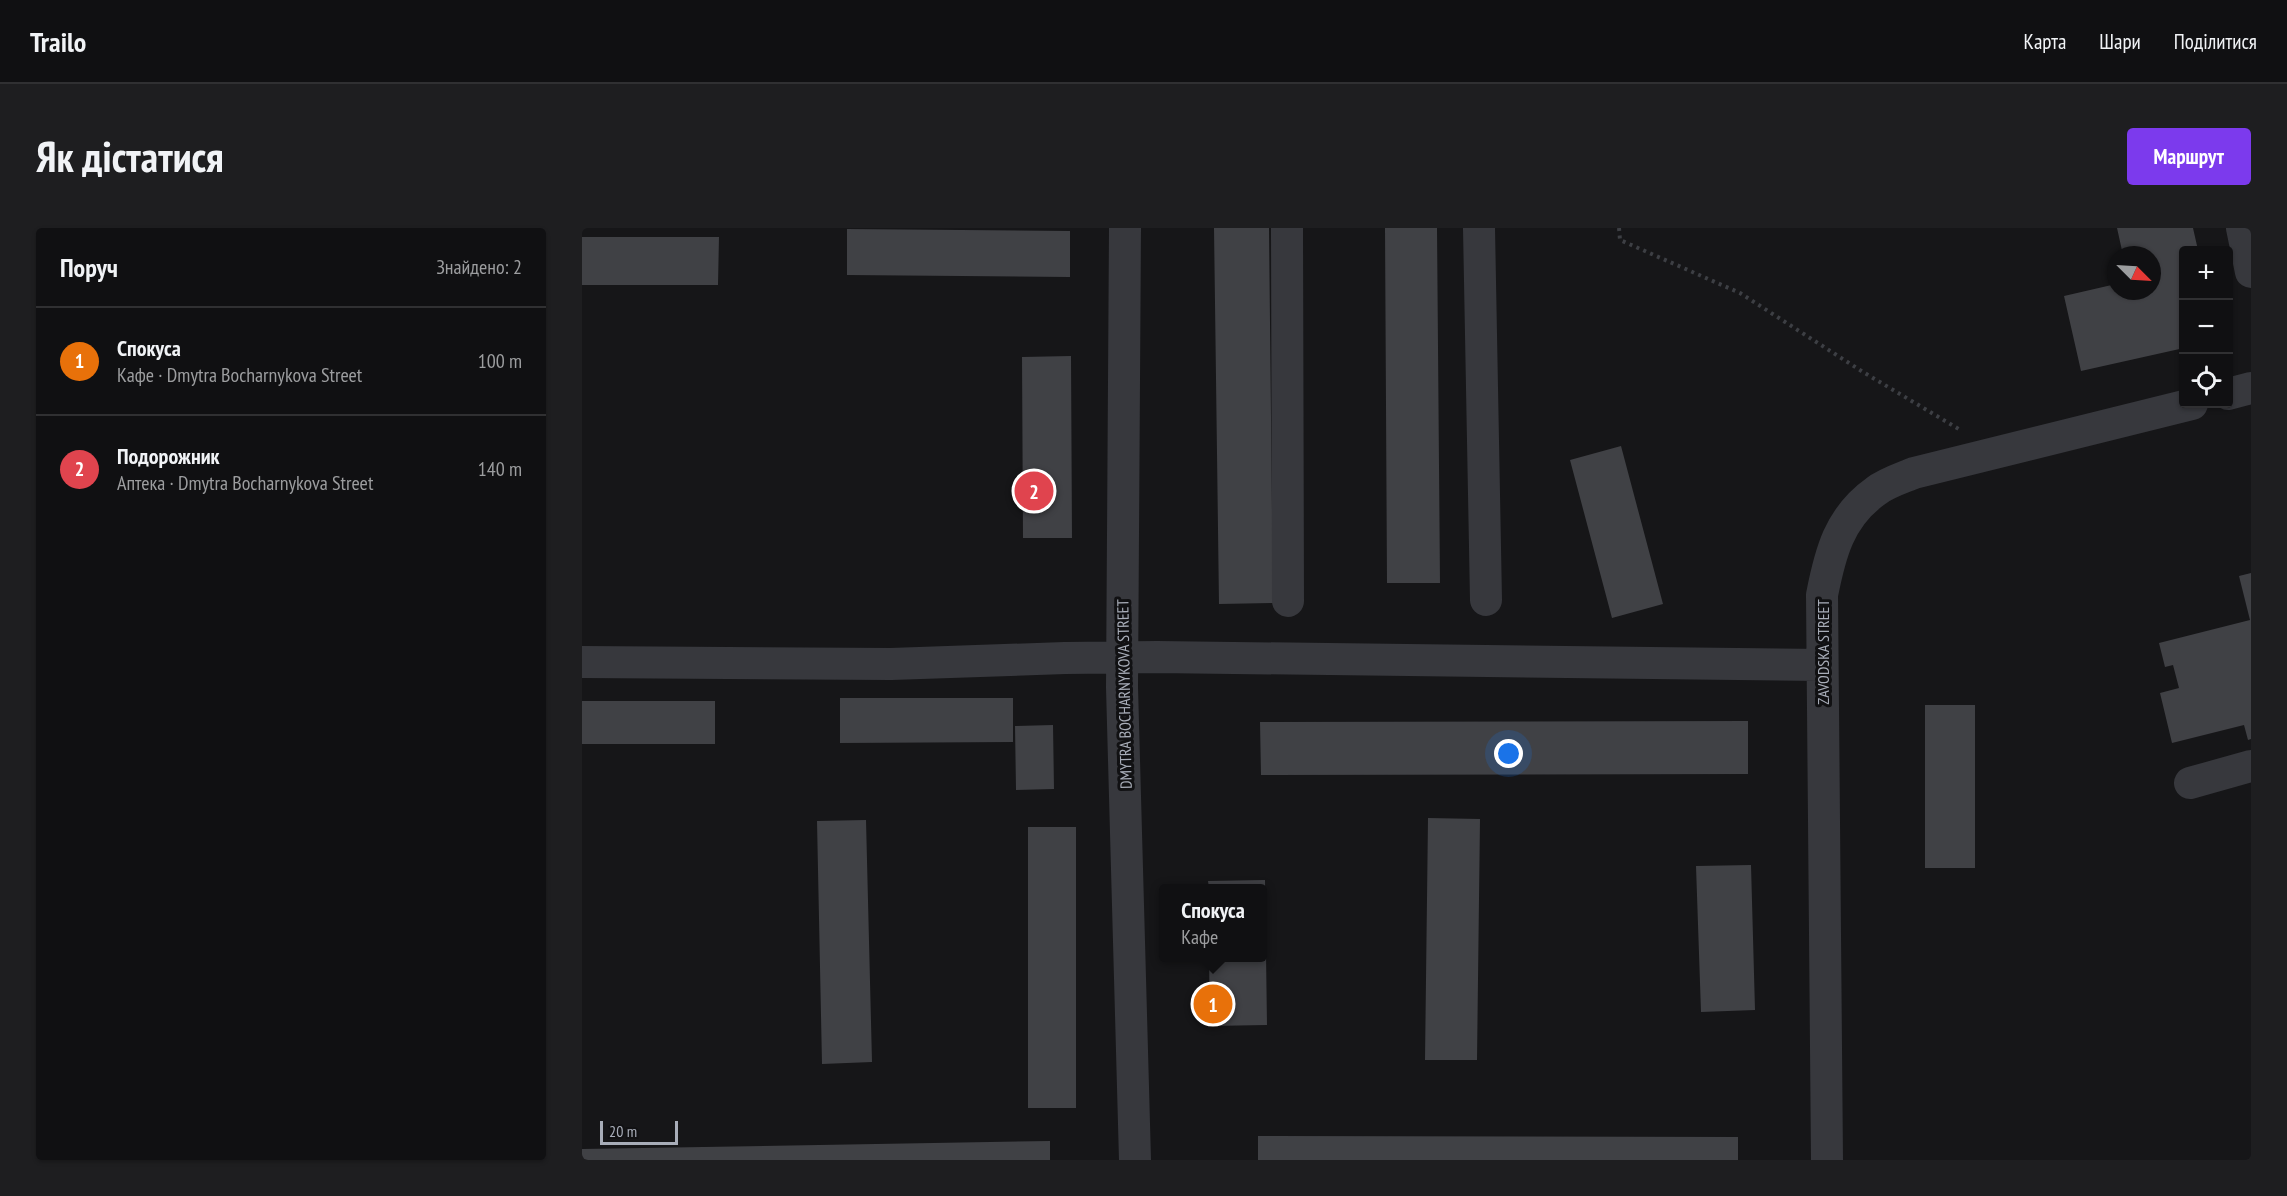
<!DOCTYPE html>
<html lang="uk">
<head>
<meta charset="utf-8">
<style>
  body { margin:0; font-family:"PT Sans Narrow",sans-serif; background:#1e1e20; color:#f1f3f6 }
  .controls { position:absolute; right:18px; top:18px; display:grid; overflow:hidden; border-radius:6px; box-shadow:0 2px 4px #0004 }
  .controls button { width:54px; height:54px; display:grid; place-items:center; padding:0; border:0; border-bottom:2px solid #303032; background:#101012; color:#f1f3f6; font:30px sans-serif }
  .compass { position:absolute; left:1525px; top:18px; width:54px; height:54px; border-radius:50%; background:#101012; box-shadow:0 2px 4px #0004; rotate:114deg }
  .scale { position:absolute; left:18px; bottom:15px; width:78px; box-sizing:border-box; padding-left:6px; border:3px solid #a8adb8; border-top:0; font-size:16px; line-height:21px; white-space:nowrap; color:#a8adb8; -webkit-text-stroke:4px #111113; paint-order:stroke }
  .you { position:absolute; left:927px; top:526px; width:21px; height:21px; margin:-15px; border:4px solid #fff; border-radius:50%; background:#1a73e8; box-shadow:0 0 0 9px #1a73e833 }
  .badge { display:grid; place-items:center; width:39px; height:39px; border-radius:50%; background:#7c3aed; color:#fff; font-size:20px; font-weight:700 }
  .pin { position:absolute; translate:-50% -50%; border:3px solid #fff; box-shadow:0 2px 6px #0006 }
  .popup { position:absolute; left:577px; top:656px; width:108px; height:78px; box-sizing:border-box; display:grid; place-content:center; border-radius:6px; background:#101012; filter:drop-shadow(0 2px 4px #0005); font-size:20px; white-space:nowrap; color:#9c9d9f }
  .popup b { font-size:22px; color:#f1f3f6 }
  .popup::after { content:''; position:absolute; left:50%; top:100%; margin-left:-12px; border:12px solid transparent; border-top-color:#101012 }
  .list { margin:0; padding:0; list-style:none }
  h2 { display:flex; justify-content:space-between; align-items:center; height:78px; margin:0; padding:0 24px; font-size:26px }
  h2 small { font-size:20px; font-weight:400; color:#9c9d9f }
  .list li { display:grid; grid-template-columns:39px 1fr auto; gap:18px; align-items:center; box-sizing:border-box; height:108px; padding:0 24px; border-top:2px solid #303032 }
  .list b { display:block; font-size:22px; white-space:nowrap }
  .list p { margin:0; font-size:20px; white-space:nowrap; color:#9c9d9f }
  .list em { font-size:20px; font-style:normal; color:#9c9d9f }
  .icon { flex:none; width:33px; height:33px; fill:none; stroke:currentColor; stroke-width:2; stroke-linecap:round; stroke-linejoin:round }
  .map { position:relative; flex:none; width:1669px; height:932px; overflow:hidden; border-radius:6px }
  header { display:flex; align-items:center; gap:36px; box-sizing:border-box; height:84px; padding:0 30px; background:#101012; border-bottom:2px solid #303032 }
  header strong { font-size:28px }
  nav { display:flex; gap:33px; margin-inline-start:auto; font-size:21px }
  .intro { display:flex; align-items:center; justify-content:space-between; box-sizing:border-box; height:144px; padding:0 36px }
  h1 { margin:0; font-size:42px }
  .button { padding:15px 27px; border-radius:6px; background:#7c3aed; color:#fff; font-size:21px; font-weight:700 }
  main { display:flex; gap:36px; padding:0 36px }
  aside { flex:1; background:#101012; border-radius:6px; box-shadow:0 2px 4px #0004 }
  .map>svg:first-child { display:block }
  .building { fill:#404145 }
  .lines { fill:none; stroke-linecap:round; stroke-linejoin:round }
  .path { stroke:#3d3f44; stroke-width:4; stroke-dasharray:3 4.5; stroke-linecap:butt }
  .minor { stroke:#37383d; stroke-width:32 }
  .labels { text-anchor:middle; stroke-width:6; stroke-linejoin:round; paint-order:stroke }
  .street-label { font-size:16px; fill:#a8adb8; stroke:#111113 }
</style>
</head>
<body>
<header>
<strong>Trailo</strong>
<nav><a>Карта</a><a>Шари</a><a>Поділитися</a></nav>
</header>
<div class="intro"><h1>Як дістатися</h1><a class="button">Маршрут</a></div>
<main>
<aside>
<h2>Поруч<small>Знайдено: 2</small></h2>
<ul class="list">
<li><span class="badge" style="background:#e8710a">1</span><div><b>Спокуса</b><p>Кафе · Dmytra Bocharnykova Street</p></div><em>100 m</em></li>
<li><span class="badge" style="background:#e0444e">2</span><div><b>Подорожник</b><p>Аптека · Dmytra Bocharnykova Street</p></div><em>140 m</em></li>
</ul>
</aside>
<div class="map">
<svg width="1669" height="932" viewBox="0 0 1669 932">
  <rect width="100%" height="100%" fill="#161618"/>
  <!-- building -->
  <path class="building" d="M632 0H687L691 375 637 376Z
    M803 0H855L858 355H805Z
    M1535 0H1611L1616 22H1602V120L1499 143 1482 68 1534 56V63H1570V27H1541Z
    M265 1 488 3V49L265 47Z
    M0 9H137L136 57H0Z
    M489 128 490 310H441L440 129Z
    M1039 218 1081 376 1030 390 988 232Z
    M1669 345V511L1666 512 1662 497 1590 515 1578 465 1597 460 1591 437 1583 439 1577 415 1668 392 1657 348Z
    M258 470H431V514L258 515Z
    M0 473H133V516H0Z
    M1343 477H1393V640H1343Z
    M1166 493V546L679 547 678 494Z
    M471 497 472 561 434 562 433 498Z
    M846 590 898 591 895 832H843Z
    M284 592 290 834 240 836 235 593Z
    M446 599H494V880H446Z
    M1169 637 1173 782 1119 784 1114 638Z
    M683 652 685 797 628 798 627 730 681 729V660H627L626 653Z
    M676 908 1156 909V932H676Z
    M468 913V932H0V921Z"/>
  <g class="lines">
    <!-- path -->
    <path class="path" d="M1037 0 1038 12 1158 65 1281 144 1380 203"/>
    <!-- minor -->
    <path class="minor" d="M543 0 540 459 553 932
      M705 0 706 373
      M897 0 904 372
      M1660 0 1669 44
      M1646 166 1669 160
      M0 434 309 436 483 430 575 429 1240 437
      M1608 555 1669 538
      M1245 932 1240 367C1248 326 1257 289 1294 263 1304 255 1320 250 1332 245L1610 176"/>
  </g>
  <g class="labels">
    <!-- street labels -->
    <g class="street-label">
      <text transform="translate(1241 424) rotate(-90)" y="6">ZAVODSKA STREET</text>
      <text transform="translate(542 466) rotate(-91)" y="6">DMYTRA BOCHARNYKOVA STREET</text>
    </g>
  </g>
</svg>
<div class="controls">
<button>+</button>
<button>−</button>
<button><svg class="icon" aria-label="locate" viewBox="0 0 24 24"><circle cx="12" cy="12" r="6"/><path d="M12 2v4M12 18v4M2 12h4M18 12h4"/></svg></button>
</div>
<svg class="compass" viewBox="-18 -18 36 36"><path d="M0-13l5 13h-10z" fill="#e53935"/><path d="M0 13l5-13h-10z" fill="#9c9d9f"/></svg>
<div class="scale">20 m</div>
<div class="you"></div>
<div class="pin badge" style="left:631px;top:776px;background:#e8710a">1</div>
<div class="popup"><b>Спокуса</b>Кафе</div>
<div class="pin badge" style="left:452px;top:263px;background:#e0444e">2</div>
</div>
</main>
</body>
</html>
